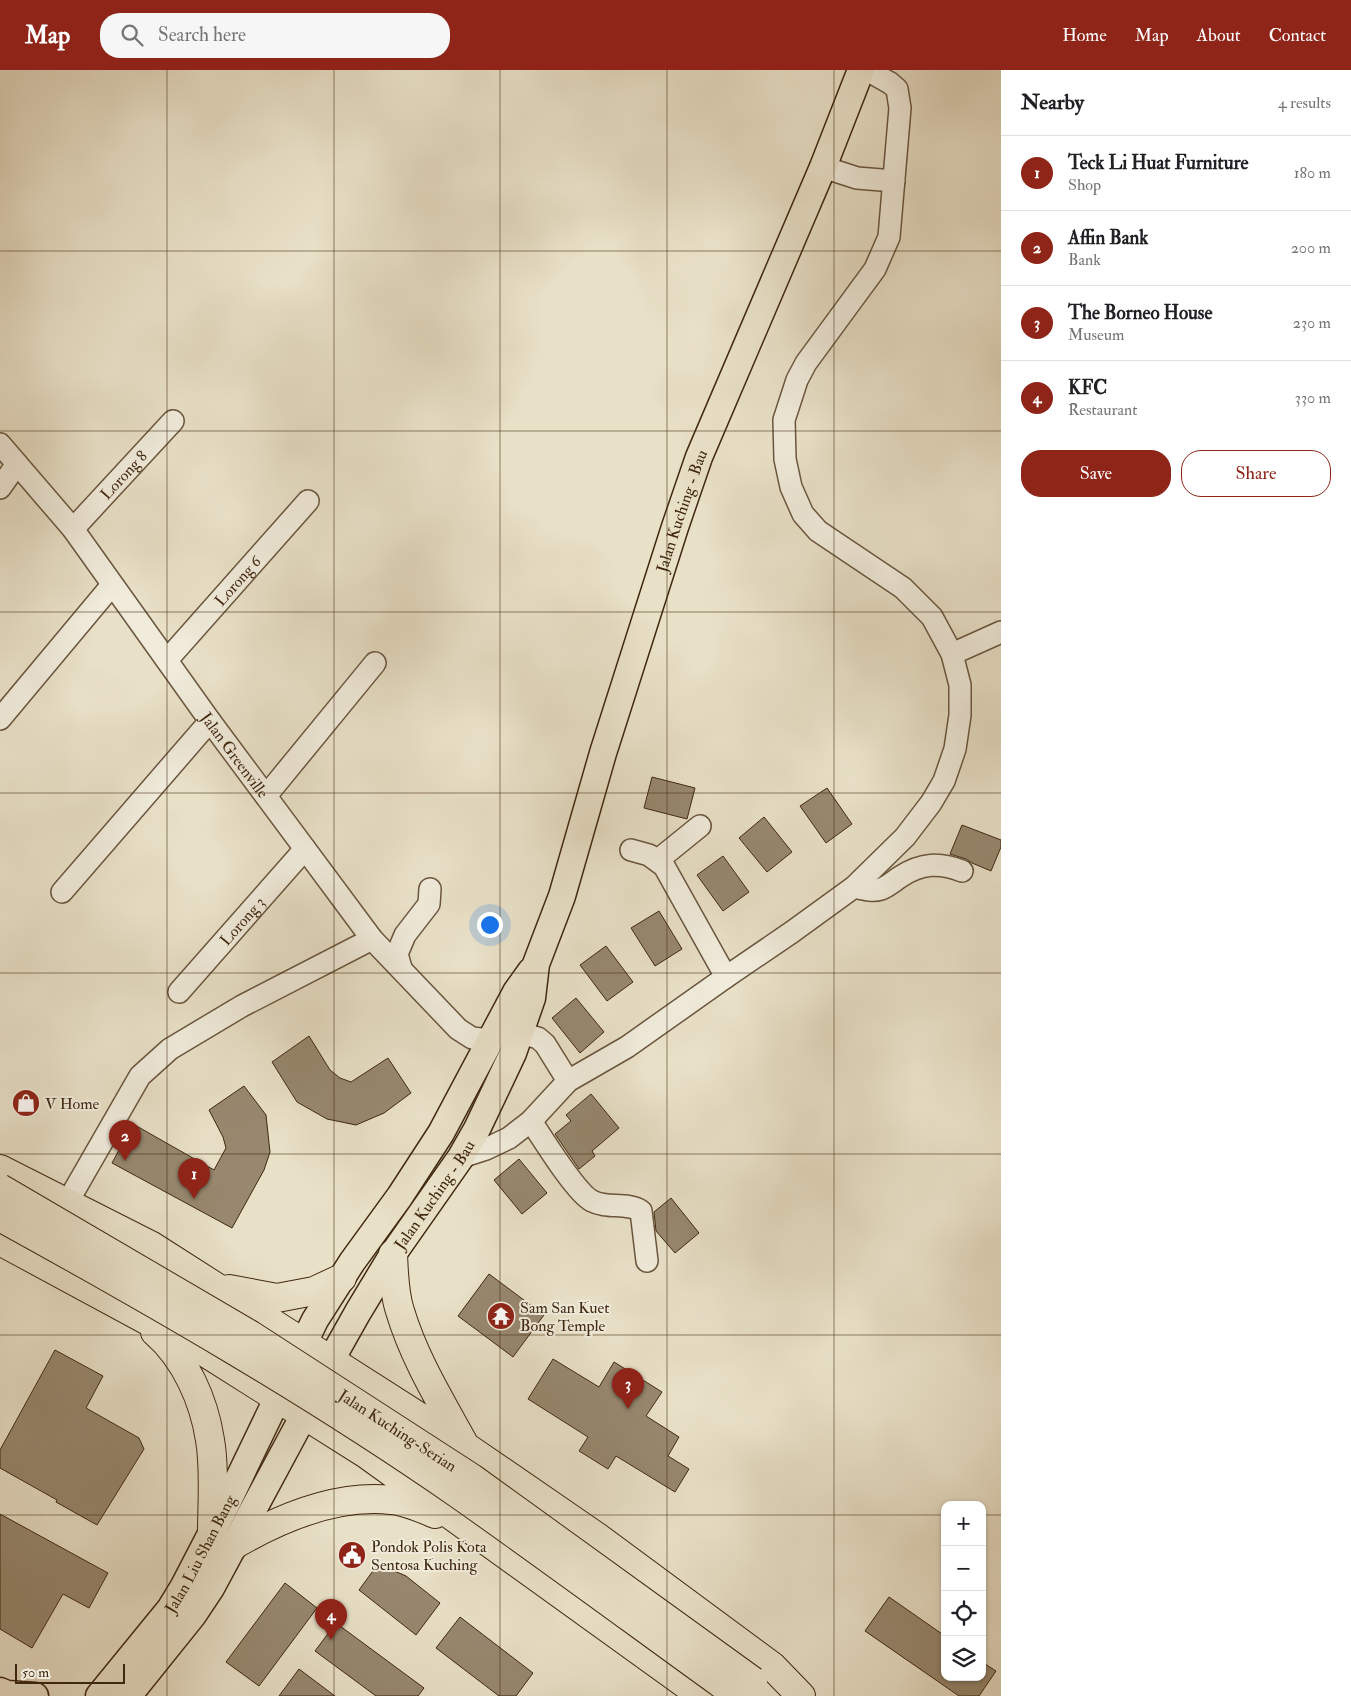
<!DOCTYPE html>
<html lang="en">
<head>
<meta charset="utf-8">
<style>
  body { margin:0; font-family:"IM FELL Double Pica",serif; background:#f6f6f6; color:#202124 }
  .controls { position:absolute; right:15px; bottom:15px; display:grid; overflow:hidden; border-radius:10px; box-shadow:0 1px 4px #0004 }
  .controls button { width:45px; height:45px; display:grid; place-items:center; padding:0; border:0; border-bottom:1px solid #e0e0e0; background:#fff; color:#202124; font:25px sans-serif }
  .scale { position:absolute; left:15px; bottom:12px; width:110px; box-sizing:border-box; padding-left:5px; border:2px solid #402810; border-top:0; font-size:14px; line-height:18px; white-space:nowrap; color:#402810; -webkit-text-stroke:4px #f0ebdb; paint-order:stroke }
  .you { position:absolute; left:489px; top:854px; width:18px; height:18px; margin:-12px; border:4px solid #fff; border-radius:50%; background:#1a73e8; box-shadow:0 0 0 8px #1a73e833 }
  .badge { display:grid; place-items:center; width:32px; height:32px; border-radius:50%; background:#8f2418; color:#fff; font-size:16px; font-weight:700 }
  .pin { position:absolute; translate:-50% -41px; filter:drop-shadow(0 1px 2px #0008) }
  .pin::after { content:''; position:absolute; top:26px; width:18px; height:15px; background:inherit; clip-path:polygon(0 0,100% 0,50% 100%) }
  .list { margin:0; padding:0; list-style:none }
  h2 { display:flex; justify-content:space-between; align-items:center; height:65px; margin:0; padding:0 20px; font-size:21px }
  h2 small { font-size:16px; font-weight:400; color:#757577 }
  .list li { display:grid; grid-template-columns:32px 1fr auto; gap:15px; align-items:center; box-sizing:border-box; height:75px; padding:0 20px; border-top:1px solid #e0e0e0 }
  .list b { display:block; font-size:19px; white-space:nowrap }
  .list p { margin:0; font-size:16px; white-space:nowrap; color:#757577 }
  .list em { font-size:16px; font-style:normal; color:#757577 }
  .actions { display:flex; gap:10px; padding:15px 20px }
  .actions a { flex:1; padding:11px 0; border:1px solid #8f2418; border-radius:20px; text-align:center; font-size:18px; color:#8f2418 }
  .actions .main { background:#8f2418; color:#fff }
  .icon { flex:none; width:28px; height:28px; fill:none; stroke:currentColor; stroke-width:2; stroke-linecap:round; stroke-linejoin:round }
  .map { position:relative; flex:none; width:1001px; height:1626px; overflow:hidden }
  header { display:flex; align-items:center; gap:30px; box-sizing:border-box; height:70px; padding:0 25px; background:#8f2418; color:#fff }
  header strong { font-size:24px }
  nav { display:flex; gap:28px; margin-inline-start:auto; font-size:18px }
  .search { width:350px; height:45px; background:#f6f6f6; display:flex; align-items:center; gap:12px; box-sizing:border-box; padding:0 18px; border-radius:20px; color:#757577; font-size:19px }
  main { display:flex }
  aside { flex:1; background:#fff }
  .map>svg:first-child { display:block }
  .building { fill:#97886f; stroke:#402810 }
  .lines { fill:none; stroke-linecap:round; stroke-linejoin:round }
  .minor-casing { stroke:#6a563e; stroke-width:24 }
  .major-casing { stroke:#402810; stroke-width:29 }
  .highway-casing { stroke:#402810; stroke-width:30 }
  .minor { stroke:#f0ebdb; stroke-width:21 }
  .major { stroke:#e8e0c7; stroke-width:26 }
  .highway { stroke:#e8e0c7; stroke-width:28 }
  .highway-bridge-casing { stroke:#402810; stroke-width:30; stroke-linecap:butt }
  .highway-bridge { stroke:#e8e0c7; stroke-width:28 }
  .grid { fill:none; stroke:#402810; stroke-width:1; stroke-opacity:0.55 }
  .labels { text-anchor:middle; stroke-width:4; stroke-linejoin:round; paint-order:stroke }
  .street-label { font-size:16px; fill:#402810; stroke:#f0ebdb }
  .poi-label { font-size:16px; fill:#402810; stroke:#f0ebdb; text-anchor:start }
</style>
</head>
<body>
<header>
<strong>Map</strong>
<div class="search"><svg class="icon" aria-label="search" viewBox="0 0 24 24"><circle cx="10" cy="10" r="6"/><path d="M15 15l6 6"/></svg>Search here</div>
<nav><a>Home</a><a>Map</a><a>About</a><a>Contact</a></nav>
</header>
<main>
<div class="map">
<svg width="1001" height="1626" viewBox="0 0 1001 1626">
  <rect width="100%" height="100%" fill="#e8e0c7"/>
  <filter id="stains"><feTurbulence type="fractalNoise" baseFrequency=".004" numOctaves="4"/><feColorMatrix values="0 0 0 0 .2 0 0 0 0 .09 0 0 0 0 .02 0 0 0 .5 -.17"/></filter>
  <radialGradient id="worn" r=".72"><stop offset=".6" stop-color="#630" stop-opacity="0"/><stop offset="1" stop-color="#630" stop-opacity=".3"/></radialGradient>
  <!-- building -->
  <path class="building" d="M652 707 695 718 687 749 644 738Z
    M827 718 852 754 826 773 800 736Z
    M764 747 792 782 767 802 739 768Z
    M962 755 1001 770V777L991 801 972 793 966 789 950 784Z
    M723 786 749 822 723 841 697 805Z
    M659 841 682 879 655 896 631 858Z
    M606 876 633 912 607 931 580 895Z
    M576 928 604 962 580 983 552 948Z
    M309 966 330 1000 340 1008 351 1012 388 988 411 1023 384 1043 356 1055 327 1049 297 1032 272 992Z
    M244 1016 266 1045 270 1082 264 1100 232 1158 112 1093 133 1054 214 1100 226 1078 223 1067 209 1040Z
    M591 1024 619 1058 592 1081 595 1086 579 1099 555 1064 571 1051 566 1045Z
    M519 1089 547 1123 522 1144 494 1110Z
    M671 1128 699 1163 675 1183 656 1161 654 1142Z
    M489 1204 544 1245 513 1287 458 1246Z
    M55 1280 103 1306 86 1338 139 1368 144 1379 97 1455 56 1432 57 1430 0 1398V1380Z
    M553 1289 599 1317 614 1292 662 1322 646 1346 679 1367 668 1386 689 1399 675 1422 616 1386 608 1399 579 1381 588 1367 528 1329Z
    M0 1444 108 1503 89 1538 63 1524 32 1578 0 1559Z
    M378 1494 406 1506 440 1533 416 1565 359 1520Z
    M285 1513 317 1538 259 1616 226 1592Z
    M889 1527 945 1566V1607H982V1592L996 1601 979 1626H959L865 1561Z
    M460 1547 533 1603 516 1626H499L436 1578Z
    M336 1553 424 1618 418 1626H376L315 1581Z
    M299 1599 335 1626H279Z"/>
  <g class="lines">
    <defs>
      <g id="minor">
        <path d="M823 97 857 108 894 111"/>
        <path id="s1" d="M0 374 73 459 210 651 372 869 458 959 472 968 490 970"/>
        <path d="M0 418 17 394"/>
        <path id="s2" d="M73 459 173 351"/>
        <path d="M952 584 1001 562"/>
        <path id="s3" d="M167 590 308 431"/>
        <path d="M0 649 112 515"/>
        <path d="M266 726 375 593"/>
        <path d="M631 780 649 785 664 796 726 907"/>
        <path d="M658 790 700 756"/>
        <path d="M854 817C863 819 872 822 881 819 887 817 894 811 900 807 921 793 940 792 962 801"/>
        <path d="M62 822 210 651"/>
        <path d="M401 898 397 884 405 865 429 834 430 819"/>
        <path id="s4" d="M179 922 305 779"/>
        <path d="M520 963 538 968 545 974 568 1011"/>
        <path d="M531 1051C543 1069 576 1123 592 1131 607 1139 627 1132 641 1141L647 1191"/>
        <path d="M461 1087 486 1079 509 1068 531 1051 568 1011 627 977 726 907 792 862 854 817 905 767 931 733 944 711 955 679 960 645V615L952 584 932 547 903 518 818 461 803 444 791 417 785 389 784 350 797 310 806 293 875 199 889 167 900 38 897 19 890 13 867 0"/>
        <path d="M67 1133 140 1006 170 979 242 936 372 869"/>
      </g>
      <g id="major">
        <path d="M0 1621 7 1624 35 1626"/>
        <path id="s5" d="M99 1626 170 1539 184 1516 227 1433 315 1250 352 1192 400 1126 441 1063 516 922 531 901"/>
        <path id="s6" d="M128 1626 193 1545 211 1518 304 1345 331 1290 358 1242 393 1184 461 1087 477 1059 513 983 532 928 536 894 562 826 603 683 675 457 699 387 823 97 861 0"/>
      </g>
      <path id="highway" d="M0 1099 152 1176 465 1376 596 1466 772 1596 801 1626
        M0 1171 198 1278 366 1384 702 1626
        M393 1184C394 1203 394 1223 400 1241 414 1288 440 1330 463 1372
        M229 1219 277 1228 314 1221 342 1208
        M155 1262C186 1289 204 1331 210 1370 215 1399 212 1433 212 1463
        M234 1475C280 1448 336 1424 391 1430 406 1431 421 1438 435 1444"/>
    </defs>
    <!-- minor casing -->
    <use href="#minor" class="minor-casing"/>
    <!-- major casing -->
    <use href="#major" class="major-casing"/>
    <!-- highway casing -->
    <use href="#highway" class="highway-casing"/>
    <!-- minor -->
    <use href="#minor" class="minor"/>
    <!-- major -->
    <use href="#major" class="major"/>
    <!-- highway -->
    <use href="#highway" class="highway"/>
    <defs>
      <g id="highway-bridge">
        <path id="s7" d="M0 1118 251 1265 472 1408 753 1611"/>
        <path d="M0 1147C156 1233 311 1322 458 1424 552 1490 645 1559 738 1626"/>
      </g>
    </defs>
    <!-- highway-bridge casing -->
    <use href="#highway-bridge" class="highway-bridge-casing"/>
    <!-- highway-bridge -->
    <use href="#highway-bridge" class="highway-bridge"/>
  </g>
  <!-- grid -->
  <path class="grid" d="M167 0V1626M334 0V1626M500 0V1626M667 0V1626M834 0V1626M0 181H1001M0 361H1001M0 542H1001M0 723H1001M0 903H1001M0 1084H1001M0 1265H1001M0 1445H945M982 1445H1001"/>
  <!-- icons -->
  <defs>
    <symbol id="shop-disc" viewBox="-11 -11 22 22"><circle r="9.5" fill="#8f2418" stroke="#f0ebdb"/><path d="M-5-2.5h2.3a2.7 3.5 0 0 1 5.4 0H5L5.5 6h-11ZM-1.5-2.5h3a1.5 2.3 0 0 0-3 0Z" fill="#fff"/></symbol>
    <symbol id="temple-disc" viewBox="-11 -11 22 22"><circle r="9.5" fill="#8f2418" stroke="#f0ebdb"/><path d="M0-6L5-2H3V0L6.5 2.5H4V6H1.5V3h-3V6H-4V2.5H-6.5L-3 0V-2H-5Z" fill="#fff"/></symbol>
    <symbol id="civic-disc" viewBox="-11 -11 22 22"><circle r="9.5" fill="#8f2418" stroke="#f0ebdb"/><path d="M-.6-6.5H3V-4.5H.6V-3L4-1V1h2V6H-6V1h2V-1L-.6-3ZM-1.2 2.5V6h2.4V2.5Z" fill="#fff"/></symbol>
  </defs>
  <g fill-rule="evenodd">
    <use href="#shop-disc" x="10" y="1017" width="32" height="32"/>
    <use href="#temple-disc" x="485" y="1230" width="32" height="32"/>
    <use href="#civic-disc" x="336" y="1469" width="32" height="32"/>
  </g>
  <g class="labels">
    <!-- street labels -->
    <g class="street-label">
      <text dy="6" stroke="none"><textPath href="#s2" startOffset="74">Lorong 8</textPath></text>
      <text dy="6" stroke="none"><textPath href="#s6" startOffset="1320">Jalan Kuching - Bau</textPath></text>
      <text dy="6" stroke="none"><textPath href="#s3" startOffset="106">Lorong 6</textPath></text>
      <text dy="6" stroke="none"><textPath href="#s1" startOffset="390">Jalan Greenville</textPath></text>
      <text dy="6" stroke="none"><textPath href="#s4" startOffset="95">Lorong 3</textPath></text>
      <text dy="6" stroke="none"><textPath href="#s6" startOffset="589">Jalan Kuching - Bau</textPath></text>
      <text dy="6" stroke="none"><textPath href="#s7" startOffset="466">Jalan Kuching-Serian</textPath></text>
      <text dy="6" stroke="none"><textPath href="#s5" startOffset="175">Jalan Liu Shan Bang</textPath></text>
    </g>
    <!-- poi labels -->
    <g class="poi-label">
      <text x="45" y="1039">V Home</text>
      <text x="520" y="1243">Sam San Kuet<tspan x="520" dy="18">Bong Temple</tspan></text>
      <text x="371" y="1482">Pondok Polis Kota<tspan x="371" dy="18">Sentosa Kuching</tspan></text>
    </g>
  </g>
  <rect width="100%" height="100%" filter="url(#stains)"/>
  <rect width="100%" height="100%" fill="url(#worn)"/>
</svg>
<div class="controls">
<button>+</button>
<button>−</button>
<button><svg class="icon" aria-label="locate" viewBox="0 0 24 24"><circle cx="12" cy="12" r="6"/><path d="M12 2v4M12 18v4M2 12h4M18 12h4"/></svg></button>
<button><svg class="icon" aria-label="layers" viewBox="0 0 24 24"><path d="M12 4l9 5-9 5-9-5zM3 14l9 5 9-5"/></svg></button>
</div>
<div class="scale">50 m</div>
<div class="you"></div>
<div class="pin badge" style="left:194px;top:1129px">1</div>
<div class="pin badge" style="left:125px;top:1091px">2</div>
<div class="pin badge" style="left:628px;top:1339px">3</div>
<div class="pin badge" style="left:331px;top:1570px">4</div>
</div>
<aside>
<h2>Nearby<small>4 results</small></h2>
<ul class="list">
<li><span class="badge">1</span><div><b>Teck Li Huat Furniture</b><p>Shop</p></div><em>180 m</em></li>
<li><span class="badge">2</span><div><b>Affin Bank</b><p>Bank</p></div><em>200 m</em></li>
<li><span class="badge">3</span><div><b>The Borneo House</b><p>Museum</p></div><em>230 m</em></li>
<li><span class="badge">4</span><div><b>KFC</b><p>Restaurant</p></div><em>330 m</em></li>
</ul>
<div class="actions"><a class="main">Save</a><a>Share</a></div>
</aside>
</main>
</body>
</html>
